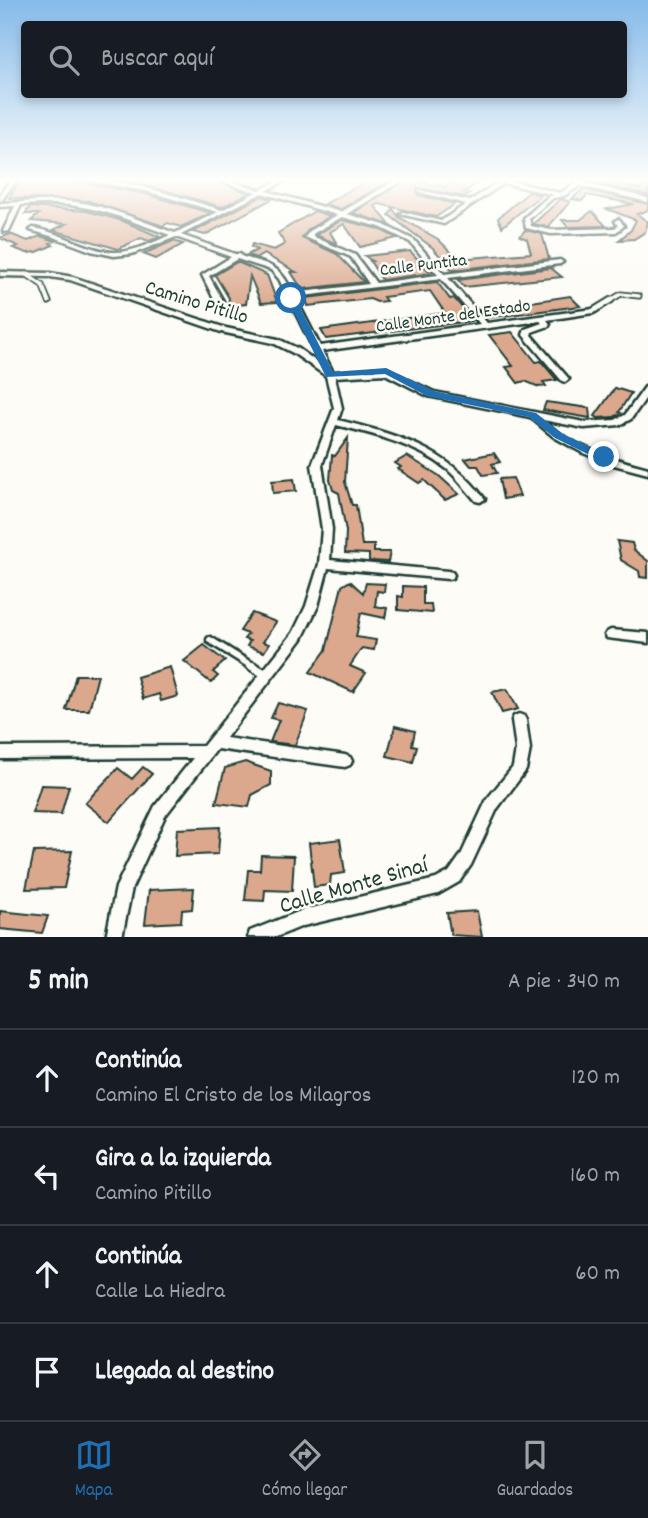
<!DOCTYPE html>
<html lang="es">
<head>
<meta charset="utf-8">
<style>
  body { margin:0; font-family:Dekko,sans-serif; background:#20242c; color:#f1f3f6 }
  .stop { position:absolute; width:21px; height:21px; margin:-16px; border:5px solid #1f6fb2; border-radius:50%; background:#fff }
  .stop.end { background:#1f6fb2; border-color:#fff; box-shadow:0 2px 7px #0008 }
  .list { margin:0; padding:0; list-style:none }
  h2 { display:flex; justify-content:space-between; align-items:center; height:91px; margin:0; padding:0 28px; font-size:30px }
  h2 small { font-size:23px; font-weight:400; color:#9ea1a6 }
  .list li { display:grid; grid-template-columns:46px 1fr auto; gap:21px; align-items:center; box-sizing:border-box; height:98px; padding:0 28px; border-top:2px solid #363941 }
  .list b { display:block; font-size:26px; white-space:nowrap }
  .list p { margin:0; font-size:23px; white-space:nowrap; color:#9ea1a6 }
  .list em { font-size:23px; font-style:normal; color:#9ea1a6 }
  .icon { flex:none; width:38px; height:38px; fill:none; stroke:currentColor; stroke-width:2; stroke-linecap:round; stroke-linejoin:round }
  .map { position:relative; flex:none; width:648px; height:937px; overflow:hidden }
  .search { position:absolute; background:#171b24; box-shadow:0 4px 10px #0003; left:21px; right:21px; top:21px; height:77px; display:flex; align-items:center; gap:18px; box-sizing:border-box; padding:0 24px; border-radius:7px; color:#9ea1a6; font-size:26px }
  .sheet { height:483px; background:#171b24 }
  nav { display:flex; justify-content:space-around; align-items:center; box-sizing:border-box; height:98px; border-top:2px solid #363941; background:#171b24; font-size:19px; color:#9ea1a6 }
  nav a { display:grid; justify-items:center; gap:4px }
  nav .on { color:#1f6fb2 }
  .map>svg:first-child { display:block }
  .building { fill:#dba88e; stroke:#1f3d34; stroke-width:2 }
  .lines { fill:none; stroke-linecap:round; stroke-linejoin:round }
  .lane-far3-casing { stroke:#1f3d34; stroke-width:7 }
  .lane-far2-casing { stroke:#1f3d34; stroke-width:9 }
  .lane-far1-casing { stroke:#1f3d34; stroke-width:11 }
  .lane-casing { stroke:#1f3d34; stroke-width:13 }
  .street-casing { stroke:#1f3d34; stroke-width:5 }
  .lane-far3 { stroke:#fdfcf7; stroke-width:3.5 }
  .lane-far2 { stroke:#fdfcf7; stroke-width:4.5 }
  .lane-far1 { stroke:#fdfcf7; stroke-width:6 }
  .lane { stroke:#fdfcf7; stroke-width:8 }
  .street { fill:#fdfcf7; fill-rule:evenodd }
  .route { fill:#1f6fb2 }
  .labels { text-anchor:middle; stroke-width:5; stroke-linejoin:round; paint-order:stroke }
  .far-street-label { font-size:18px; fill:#1f3d34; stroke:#fdfcf7 }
  .street-label { font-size:21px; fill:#1f3d34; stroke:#fdfcf7 }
  .near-street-label { font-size:24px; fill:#1f3d34; stroke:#fdfcf7 }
</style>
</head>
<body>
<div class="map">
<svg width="648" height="937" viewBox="0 0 648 937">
  <rect width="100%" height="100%" fill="#fdfcf7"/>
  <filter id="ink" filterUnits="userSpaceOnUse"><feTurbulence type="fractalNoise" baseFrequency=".0143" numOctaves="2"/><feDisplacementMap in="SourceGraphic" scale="14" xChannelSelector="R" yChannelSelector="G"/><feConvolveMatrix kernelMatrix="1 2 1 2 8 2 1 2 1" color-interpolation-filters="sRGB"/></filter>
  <g filter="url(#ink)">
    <!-- building -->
    <path class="building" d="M113 179H211L249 193 222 207 152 187Z
      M370 179H393L341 209 325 204Z
      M407 179H426L421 182 445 187 457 179H484L464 192 470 193 465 197 417 188 418 195 455 204 436 217 379 204 375 206 390 225 353 213Z
      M595 179H620L616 184 641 189 648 181V195L591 182Z
      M55 181 81 182 145 194 211 213 181 227 168 223 163 226 89 201 9 198 19 182Z
      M583 189 648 204V210L637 214 648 222 645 232 634 239 619 240 631 230 636 220 607 209 634 204 587 195 582 201 572 199Z
      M529 192 541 195 502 227 498 218Z
      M262 196 272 199 205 235 193 232Z
      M561 199 570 202 548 227 533 224Z
      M30 207 87 211 123 221 160 237 149 241 141 238 118 249 53 230 66 224 31 221 39 214H25Z
      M393 209 399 217 438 239 458 259 531 253 527 239 520 236 525 230 542 234 549 259 452 270 433 248 389 215Z
      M315 211 330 216 309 229 302 238 337 254 364 282 302 289 291 272H296L264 254 257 258 247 255 257 250 251 247 252 244 274 250 285 244 278 233Z
      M592 211 606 226 568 227 562 220H580Z
      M342 220 379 229 397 238 360 247 344 224 330 232 337 244 316 235Z
      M10 234 28 241 40 236 56 241 50 243 53 245 37 252 27 253 13 248 18 246 0 238Z
      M173 241 183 244 156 259 143 254Z
      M410 251 431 273 382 280 370 261H372L365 256Z
      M237 262 267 275 277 302 261 303 250 276 246 304 228 306 229 298 215 275Z
      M551 268 562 277 464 287 458 280Z
      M437 282 450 299 454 298 465 311 473 319 471 321 326 339 321 330 445 313 430 291 383 297 386 301 377 302 370 299 308 306 306 298Z
      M570 296 580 306 486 318 479 310Z
      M512 332 536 362 541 361 557 380 543 382 546 386 539 387 525 381 518 383 506 367 513 366 489 335Z
      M615 388 631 393 619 412 621 413 614 417 598 418 595 416Z
      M546 402 589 408 590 418 543 410Z
      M348 438 345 482 352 505H356L362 545H374V552H390L388 562 369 561V554L345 553 346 531 339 493 333 490 330 480 332 455 335 456Z
      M494 453 500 462 492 464 497 473 483 475 478 466H471L465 459Z
      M407 456 438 475 459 494 445 500 424 480 419 483 398 469 401 467 395 463Z
      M513 478 520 496 503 499 499 479Z
      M294 479 296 491 273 493 272 481Z
      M617 541 632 543 634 550 648 561V578L640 577 639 571 621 560Z
      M350 581 363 593 366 583 385 584 384 592 377 591 375 606 387 608 385 618 361 613 356 637 376 640 374 650 362 648 350 666 366 673 353 692 310 672 326 650 342 586Z
      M403 586 423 587V604H431L432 613 398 610V596L403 597Z
      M252 613 276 622 263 642 269 644 264 652 247 646 250 641 244 639 248 634 240 631Z
      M204 645 225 661 213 672 218 676 211 683 184 661Z
      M170 667 178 696 161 701 159 694 143 699 137 677Z
      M76 675H98L89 710H66Z
      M507 689 518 709 502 713 492 692Z
      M278 703 308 711 295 745 270 742 279 720 271 718Z
      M395 726 415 731 412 745 417 746 413 762 387 756Z
      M245 762 271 771V785L252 795 249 807 216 803 225 768Z
      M143 767 152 774 109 822 85 803 118 768 132 779Z
      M41 785 69 786 61 814 32 813Z
      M220 827 218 854 175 856 177 829Z
      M340 839 345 873 331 875 330 885 314 887 309 843Z
      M72 851 64 888 26 889 34 852Z
      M261 855 294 856 292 891 265 890 264 901 245 900 248 870H260Z
      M194 888 192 909 182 910 181 922 145 924 149 890Z
      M0 911 48 916 42 933 0 929Z
      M477 911 482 937 451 935 447 913Z"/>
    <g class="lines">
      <defs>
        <path id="lane-far3" d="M26 274 42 285 49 302
          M608 302 621 294 639 296"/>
        <path id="lane-far2" d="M593 311 611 300"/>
        <path id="lane-far1" d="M210 640 255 668"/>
        <path id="lane" d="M252 666 267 675"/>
        <path id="street" d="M11 179H17L2 200 0 201V195Z
          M78 179C128 179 176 196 222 210L256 192 214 179H223L260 190 281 179H288L266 191 341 212 398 179H405L347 214 384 225 414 240 444 274 560 260 563 262 560 264 448 278 487 323 593 309 597 311 593 313 547 320 550 324 549 326 532 332 531 335 569 379 565 382 562 381 523 335 525 329 542 323 540 321 322 351 333 372 386 369 434 392 584 422 615 420 625 415 645 387 648 386V395L631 419 620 425 584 428 543 420C571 447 611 458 648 468V474L614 465 583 453 554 437 530 417 428 396 385 374 335 377 342 408 338 420C398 435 446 448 485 499L480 502 476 501C467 491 458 479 447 469 417 445 373 434 336 425L322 465 332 529 330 560 448 571 452 572 454 575 452 578 448 579 328 568 318 606 302 639 226 738 345 755 350 757 352 761 350 765 345 767 217 749 165 816 132 888 122 937H106L116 887 155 806 193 758 0 759V747L203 746 293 633 306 606 319 564 322 529 312 465 334 408 326 376 293 353 273 343 221 332 70 280 50 277 0 276V272L50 273 73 277 226 328 278 339 299 349 321 365 279 279 271 270 237 259 209 276 223 301 219 303 215 301 202 275 231 257 176 237 132 254 114 256 91 251 51 236 30 230 33 228C60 232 87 250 112 252 132 253 152 243 170 235 140 225 108 210 76 206 58 203 40 204 21 205L9 231 4 232 3 231 15 206 0 207V203C25 202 51 199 76 202 109 206 143 222 175 233L218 212 146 191ZM262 193 337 215 310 231 305 237 351 257 369 284 293 293C278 263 271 266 241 256L240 254H235L181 235ZM342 217 380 227 410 242 438 275 376 283 355 255 312 236 314 233ZM441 279 480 324 320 346 295 297Z
          M490 179H503L560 193 582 179H589L583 183 648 198V202L580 186 564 196 553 198 529 219 531 226 551 230 614 228 618 226 615 221 618 219 620 220 624 226 616 232 551 234 526 228 524 218 549 196 554 195 504 183 444 224 400 214 403 212 441 221 466 204 419 192V190L470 201 498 182Z
          M611 630 648 633V643L607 638 605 635 607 632Z
          M519 714 524 716 526 720 530 749 526 770 497 809 471 865 459 882 438 894 303 926 276 937H248L250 931 303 910 436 879 449 872 461 855 487 799 513 767 516 749 512 720 514 716Z"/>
      </defs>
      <!-- lane-far3 casing -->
      <use href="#lane-far3" class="lane-far3-casing"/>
      <!-- lane-far2 casing -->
      <use href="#lane-far2" class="lane-far2-casing"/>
      <!-- lane-far1 casing -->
      <use href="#lane-far1" class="lane-far1-casing"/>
      <!-- lane casing -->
      <use href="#lane" class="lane-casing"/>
      <!-- street casing -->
      <use href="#street" class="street-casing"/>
      <!-- lane-far3 -->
      <use href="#lane-far3" class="lane-far3"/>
      <!-- lane-far2 -->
      <use href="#lane-far2" class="lane-far2"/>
      <!-- lane-far1 -->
      <use href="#lane-far1" class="lane-far1"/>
      <!-- lane -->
      <use href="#lane" class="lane"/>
      <!-- street -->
      <use href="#street" class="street"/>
    </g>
  </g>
  <!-- sky -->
  <linearGradient id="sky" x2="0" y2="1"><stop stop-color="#85baea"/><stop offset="0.58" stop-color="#fefefb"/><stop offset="1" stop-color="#fefefb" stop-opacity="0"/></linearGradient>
  <rect width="648" height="310" fill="url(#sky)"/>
  <!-- route -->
  <path class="route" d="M291 296 295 298 333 372 386 368 434 391 536 413 563 434 610 457 600 460 555 438 529 417 427 396 385 374 326 377 287 298Z"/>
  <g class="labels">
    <!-- far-street labels -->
    <g class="far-street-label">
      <text transform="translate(423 264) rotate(-7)" y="6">Calle Puntita</text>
      <text transform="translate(453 315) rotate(-8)" y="6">Calle Monte del Estado</text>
    </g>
    <!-- street labels -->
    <g class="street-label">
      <text transform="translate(197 301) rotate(17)" y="7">Camino Pitillo</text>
    </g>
    <!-- near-street labels -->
    <g class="near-street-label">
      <text transform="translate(353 884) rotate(-16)" y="8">Calle Monte Sinaí</text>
    </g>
  </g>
</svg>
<div class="stop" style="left:291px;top:298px"></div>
<div class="stop end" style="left:604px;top:457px"></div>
<div class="search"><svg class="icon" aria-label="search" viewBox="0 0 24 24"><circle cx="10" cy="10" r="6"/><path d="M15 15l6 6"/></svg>Buscar aquí</div>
</div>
<section class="sheet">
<h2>5 min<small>A pie · 340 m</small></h2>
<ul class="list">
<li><svg class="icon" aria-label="ahead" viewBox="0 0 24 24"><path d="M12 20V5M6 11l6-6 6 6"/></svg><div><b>Continúa</b><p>Camino El Cristo de los Milagros</p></div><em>120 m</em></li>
<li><svg class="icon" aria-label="left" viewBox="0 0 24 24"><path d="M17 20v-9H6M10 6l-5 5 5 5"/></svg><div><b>Gira a la izquierda</b><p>Camino Pitillo</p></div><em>160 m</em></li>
<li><svg class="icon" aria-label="ahead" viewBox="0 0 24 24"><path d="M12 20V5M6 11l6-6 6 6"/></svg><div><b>Continúa</b><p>Calle La Hiedra</p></div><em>60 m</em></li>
<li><svg class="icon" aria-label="arrive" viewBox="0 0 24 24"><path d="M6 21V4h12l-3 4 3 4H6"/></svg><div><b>Llegada al destino</b></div></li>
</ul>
</section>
<nav>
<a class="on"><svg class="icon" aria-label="map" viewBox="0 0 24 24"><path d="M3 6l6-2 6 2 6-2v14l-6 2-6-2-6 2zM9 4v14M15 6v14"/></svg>Mapa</a>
<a><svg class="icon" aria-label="directions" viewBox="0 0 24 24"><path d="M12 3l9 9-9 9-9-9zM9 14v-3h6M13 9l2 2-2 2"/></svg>Cómo llegar</a>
<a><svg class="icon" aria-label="saved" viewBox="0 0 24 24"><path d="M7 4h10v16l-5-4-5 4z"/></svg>Guardados</a>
</nav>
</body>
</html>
